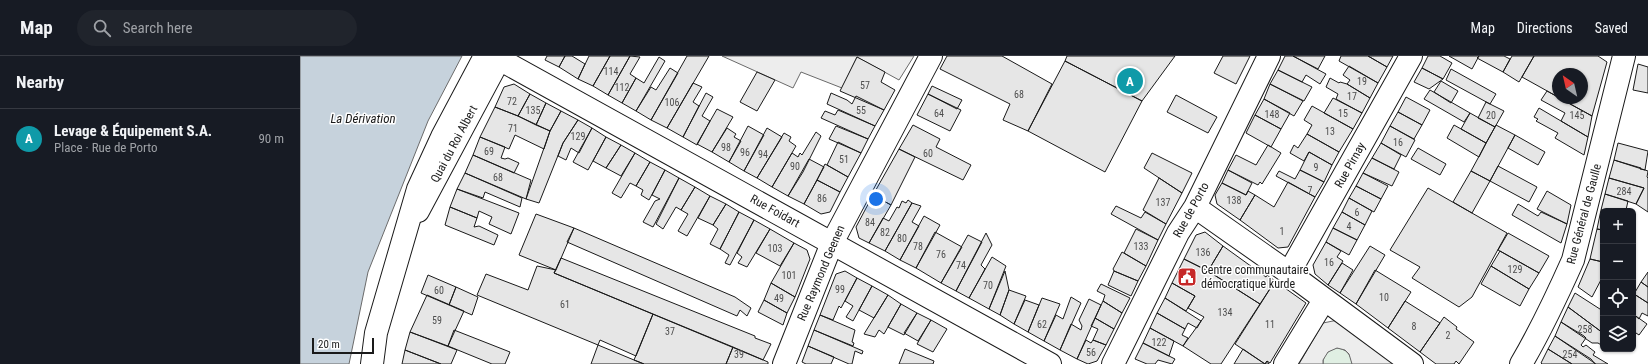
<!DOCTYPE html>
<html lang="en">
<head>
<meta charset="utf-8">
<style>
  body { margin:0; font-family:"Roboto Condensed",sans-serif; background:#20242c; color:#f1f3f6 }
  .controls { position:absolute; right:12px; bottom:12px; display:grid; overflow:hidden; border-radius:6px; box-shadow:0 1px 3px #0004 }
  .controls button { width:36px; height:36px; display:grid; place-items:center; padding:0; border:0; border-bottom:1px solid #363941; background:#171b24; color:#f1f3f6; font:20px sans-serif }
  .compass { position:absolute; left:1252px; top:12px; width:36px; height:36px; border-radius:50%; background:#171b24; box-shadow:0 1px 3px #0004; rotate:326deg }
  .scale { position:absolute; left:12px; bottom:10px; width:62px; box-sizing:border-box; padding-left:4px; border:2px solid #1a1a1a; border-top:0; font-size:11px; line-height:14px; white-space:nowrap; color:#1a1a1a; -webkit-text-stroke:3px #fff; paint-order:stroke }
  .you { position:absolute; left:576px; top:143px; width:14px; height:14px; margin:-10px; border:3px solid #fff; border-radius:50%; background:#1a73e8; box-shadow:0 0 0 6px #1a73e833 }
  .badge { display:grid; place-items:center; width:26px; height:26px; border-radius:50%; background:#1a73e8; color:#fff; font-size:13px; font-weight:700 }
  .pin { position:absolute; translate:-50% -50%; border:2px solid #fff; box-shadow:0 1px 4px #0006 }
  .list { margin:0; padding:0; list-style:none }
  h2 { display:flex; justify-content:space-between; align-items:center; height:52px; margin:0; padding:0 16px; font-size:17px }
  h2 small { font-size:13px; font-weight:400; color:#9ea1a6 }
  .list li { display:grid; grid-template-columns:26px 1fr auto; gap:12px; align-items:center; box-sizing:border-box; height:60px; padding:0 16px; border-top:1px solid #363941 }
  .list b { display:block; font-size:15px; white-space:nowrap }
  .list p { margin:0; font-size:13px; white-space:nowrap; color:#9ea1a6 }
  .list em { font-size:13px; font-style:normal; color:#9ea1a6 }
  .icon { flex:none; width:22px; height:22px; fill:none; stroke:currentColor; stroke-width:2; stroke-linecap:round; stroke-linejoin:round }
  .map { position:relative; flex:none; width:1348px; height:308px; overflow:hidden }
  header { display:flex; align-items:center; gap:24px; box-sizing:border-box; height:56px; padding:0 20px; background:#171b24; border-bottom:1px solid #363941 }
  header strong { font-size:19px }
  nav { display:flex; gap:22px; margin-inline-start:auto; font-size:14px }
  .search { width:280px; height:36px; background:#20242c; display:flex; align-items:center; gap:10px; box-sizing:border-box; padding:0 14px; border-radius:22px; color:#9ea1a6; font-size:15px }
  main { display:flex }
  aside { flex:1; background:#171b24 }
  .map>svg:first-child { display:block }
  .green { fill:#e0efe3; stroke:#6a6a6a }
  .parking { fill:#ededed; stroke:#6a6a6a }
  .water { fill:#c6d2dc; stroke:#6a6a6a }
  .building { fill:#e6e6e6; stroke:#1a1a1a }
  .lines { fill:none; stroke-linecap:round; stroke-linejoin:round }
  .minor-casing { stroke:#1a1a1a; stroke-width:24 }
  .major-casing { stroke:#1a1a1a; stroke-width:24 }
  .minor { stroke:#fff; stroke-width:22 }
  .major { stroke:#fff; stroke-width:22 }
  .labels { text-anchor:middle; stroke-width:3; stroke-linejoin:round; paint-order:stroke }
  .number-label { font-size:10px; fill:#4d4d4d }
  .street-label { font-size:12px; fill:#1a1a1a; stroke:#fff }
  .poi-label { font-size:12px; fill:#1a1a1a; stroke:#fff; text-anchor:start }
  .water-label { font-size:13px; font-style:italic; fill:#1a1a1a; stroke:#fff }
</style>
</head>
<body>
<header>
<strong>Map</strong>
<div class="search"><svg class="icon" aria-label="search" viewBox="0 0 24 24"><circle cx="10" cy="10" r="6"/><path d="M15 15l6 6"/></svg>Search here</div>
<nav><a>Map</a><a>Directions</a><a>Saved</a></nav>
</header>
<main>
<aside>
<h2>Nearby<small></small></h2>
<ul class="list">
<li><span class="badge" style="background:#0f9aa8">A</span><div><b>Levage &amp; Équipement S.A.</b><p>Place · Rue de Porto</p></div><em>90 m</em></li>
</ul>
</aside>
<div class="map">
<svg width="1348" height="308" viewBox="0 0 1348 308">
  <rect width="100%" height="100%" fill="#fff"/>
  <!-- green -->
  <path class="green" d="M1037 292C1046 293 1051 298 1052 308H1023C1023 299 1028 294 1037 292Z"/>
  <!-- parking -->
  <path class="parking" d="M422 0H614L599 24 557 1 542 32 501 16 493 32Z
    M1038 264 1098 308H1052L1049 298 1045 294 1037 292 1028 296 1023 304V308H999L1023 267Z"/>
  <!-- water -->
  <path class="water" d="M0 0H162L128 65 68 216 49 308H0Z"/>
  <!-- building -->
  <path class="building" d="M247 0H265L259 11 245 4Z
    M265 0H272L285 8 278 23 259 11Z
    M289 0H310L293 30 278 23Z
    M310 0H330L308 39 293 30Z
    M330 0 340 1 330 18 336 22 322 47 308 39Z
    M387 0H409L367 72 351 64Z
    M647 0H702L752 28 728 75 703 64 710 48 640 13Z
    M767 0H875L842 45 765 5Z
    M923 0H950L936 28 914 17Z
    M985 0H993L1026 18 1020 28 1006 19 1002 26 978 14Z
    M993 0H1025L1018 13Z
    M1041 0H1068L1087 11 1078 27 1039 5Z
    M1068 0H1093L1087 11Z
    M1128 0H1140L1152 7 1143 23 1122 12Z
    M1149 0H1179L1172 13Z
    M1179 0H1204L1210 3 1203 16 1177 2Z
    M1212 0H1234L1219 26 1203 16Z
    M1234 0H1298L1307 6 1292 60 1259 42H1282V18H1258V41L1222 21Z
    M359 1 365 5 336 55 322 47 336 22 344 27Z
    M557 1 585 16 581 26 595 34 584 54 540 35Z
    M765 5 842 45 805 116 728 75Z
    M1338 8 1348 11V37L1333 34Z
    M1049 10 1078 27 1070 42 1047 28 1050 24 1043 19Z
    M370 12 378 17 351 64 336 55 351 31 356 34Z
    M1122 12 1143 23 1129 33 1114 26Z
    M1151 13 1196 38 1190 48 1146 24Z
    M978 14 1012 31 1004 45 970 28Z
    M457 16 475 24 457 55 440 46Z
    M1030 22 1039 27 1040 26 1047 28 1070 42 1062 57 1036 43 1038 38 1026 31Z
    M1141 25 1158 35 1151 47 1134 36Z
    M393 27 402 31 393 46 399 50 383 81 367 72Z
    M214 28 230 38 218 60 195 51 204 31Z
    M970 28 1003 45 994 60 964 43Z
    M632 30 662 44 657 53 628 38Z
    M1130 34 1170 57 1164 66 1124 43Z
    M1247 35 1292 60 1288 81 1261 65 1265 57 1241 44Z
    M406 37 413 41 402 60 410 65 397 89 383 81Z
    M531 37 547 44 552 48 556 40 584 54 575 70 527 48Z
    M230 38 246 47 236 69 218 60Z
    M628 38 661 54 650 75 617 59Z
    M876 39 917 61 908 77 867 56Z
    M1106 41 1130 54 1122 69 1098 56Z
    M1033 42 1062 57 1053 73 1024 57Z
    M964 43 990 57 981 73 955 59Z
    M1186 46 1204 55 1195 71 1178 62Z
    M246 47 261 55 250 75 236 69Z
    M1012 50 1053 73 1039 96 1007 78 1012 69 1004 64Z
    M195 51 218 60 250 75 244 93 215 79 209 93 180 81Z
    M1239 52 1288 81 1284 99 1255 82 1258 77 1236 65 1238 63 1234 61Z
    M417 53 433 61 412 96 397 88Z
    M538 54 575 70 568 83 521 62 525 55 535 59Z
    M261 55 278 64 263 87 239 147 226 143 250 75Z
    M1098 56 1122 69 1114 83 1090 70Z
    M1170 57 1195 71 1186 87 1161 73Z
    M955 59 981 73 971 91 946 77Z
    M278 64 292 72 279 97 271 92 266 104 258 100 263 87Z
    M613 69 640 83 636 91 671 109 663 124 599 93Z
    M1154 69 1186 87 1179 101 1147 82Z
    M1196 69 1215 79 1190 125 1171 115Z
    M448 70 464 79 444 115 429 106Z
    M536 70 568 83 561 97 529 83Z
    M1090 70 1115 84 1106 101 1081 87Z
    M292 72 306 81 288 114 273 106Z
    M427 72 436 78 434 81 441 85 429 106 412 96Z
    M467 72 482 81 457 122 444 115Z
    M516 76 521 80 503 116 488 140 472 131 492 97 498 101 500 97 502 99Z
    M484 77 491 81 489 85 496 90 472 131 457 122Z
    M1007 78 1039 96 1032 109 1009 96 1004 105 990 97 994 89 998 92Z
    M1215 79 1245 96 1238 109 1208 92Z
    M180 81 205 91 201 102 205 103 208 102 219 107 214 117 173 99Z
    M306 81 321 89 306 112 293 105Z
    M538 86 561 97 548 121 527 109Z
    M1081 87 1101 99 1094 113 1072 102Z
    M1318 87 1348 95 1345 114 1340 113 1341 112 1314 104Z
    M321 89 335 97 321 120 306 112Z
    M968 89 981 97 962 128 960 126 958 129 928 114 936 99 956 109Z
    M1118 92 1146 108 1140 119 1111 103Z
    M599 93 615 101 591 149 573 139Z
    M1009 96 1032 109 1024 126 1000 114Z
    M335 97 350 106 336 130 330 127 321 142 312 137Z
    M852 97 892 117 882 137 844 112Z
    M173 99 231 124 226 143 165 117Z
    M1072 102 1099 116 1092 130 1063 117Z
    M509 103 524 111 504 148 488 140Z
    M1314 104 1348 115 1347 121 1348 122V156L1336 148 1344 132 1309 122Z
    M350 106 365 114 349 144 341 139 343 134 336 130Z
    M525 108 548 121 540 136 517 124Z
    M1198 110 1237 131 1229 146 1190 125Z
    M365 114 379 122 353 171 343 166 355 145 360 143 352 139Z
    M928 114 952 127 946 139 922 127Z
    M1000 114 1024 126 1015 141 976 120 979 115 995 123Z
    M1171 115 1190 125 1172 157 1153 146Z
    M165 117 222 142 220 151 185 136 183 142 157 133Z
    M1063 117 1088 130 1081 143 1056 130Z
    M379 122 395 131 381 154 376 151 363 173 356 168Z
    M859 122 882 137 866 168 843 154Z
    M1309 122 1344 132 1336 148 1305 138Z
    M517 124 540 136 530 156 521 158 504 148Z
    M988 126 1015 141 988 191 978 192 940 164 955 139 974 151Z
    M922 127 946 139 948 135 955 139 940 164 917 148 915 139Z
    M1056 130 1081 143 1074 156 1049 142Z
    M395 131 410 140 387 180 378 175 388 158 381 154Z
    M1128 132 1207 177 1172 241 1159 251 1112 222 1120 211 1090 194Z
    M157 133 219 157 211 178 189 168 192 161 179 155 177 162 150 151Z
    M1247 135 1271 149 1267 168 1237 153Z
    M1305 138 1328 145 1326 154 1330 155 1301 154Z
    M573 139 591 149 569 187 559 182 556 171Z
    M410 140 426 148 413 169 398 162Z
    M1049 142 1072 155 1065 169 1042 156Z
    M608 144 612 147 585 195 569 187 583 162 589 165 597 151 599 152 602 145 606 147Z
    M612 147 621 150 612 166 619 170 600 204 585 195Z
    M426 148 439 156 420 193 410 188 418 173 413 169Z
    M1218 148 1238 160 1241 156 1267 168 1261 187 1212 159Z
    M816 150 841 162 845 156 866 168 858 184 811 158Z
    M150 151 177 162 174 171 179 170 198 179 194 189 145 169Z
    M1301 154 1306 155H1303V174L1297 173Z
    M439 156 454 164 430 209 425 207 429 199 420 193Z
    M1042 156 1065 169 1057 184 1033 172Z
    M236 158 274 172 256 214 219 199Z
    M624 160 640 169 616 212 600 204Z
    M454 164 470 173 447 211 438 207 442 201 437 197Z
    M274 172 435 241 451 252 447 260 440 254 437 260 267 186Z
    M1033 172 1057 184 1049 199 1026 186Z
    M470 173 494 187 480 210 456 197Z
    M836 173 858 184 846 210 824 197Z
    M1297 173 1303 174V206L1290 203Z
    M635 176 662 191 641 227 616 212Z
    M905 176 923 190 908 215 884 203 896 179Z
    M686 177 692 189 681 209 685 213 669 242 656 235Z
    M1208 177 1249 200 1239 217 1198 194Z
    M668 179 682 186 656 235 641 227Z
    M1026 186 1041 195 1037 201 1043 205 1028 229 1015 218 1013 209Z
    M494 187 507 194 510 203 495 241 471 227Z
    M923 190 966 221 967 219 975 225 960 248 908 215Z
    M1070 190 1085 199 1056 248 1040 237Z
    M1200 195 1239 217 1229 233 1191 210Z
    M822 196 846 210 838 225 814 215 813 213Z
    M692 201 706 210 689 253 669 242Z
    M261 202 455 280V282L471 288 463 304 254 217Z
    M884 203 908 215 960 248 921 308H911L883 290 904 261 888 252 895 240 872 227Z
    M1290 203 1303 206V222H1302L1292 241 1278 231Z
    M1042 207 1053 214 1040 237 1028 229Z
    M237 210 256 214 254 217 353 258 336 300 300 284 298 289 177 239 186 218 228 234Z
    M1191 210 1229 233 1220 250 1181 228Z
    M1075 214 1111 236 1088 272 1056 248Z
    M545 215 557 222 541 252 539 250 533 264 520 259 536 218Z
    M705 215 709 234 700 259 689 253Z
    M814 215 838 225 831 240 808 229Z
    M1348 216V231L1341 226Z
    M128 219 156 231 149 249 121 237Z
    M557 222 572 230 553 265 546 261 553 250 545 245Z
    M975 225 1006 247 970 307 967 305 965 308 935 288Z
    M1341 226 1348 231V247L1334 238Z
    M471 227 495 241 487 257 464 244Z
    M872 227 895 240 886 255 865 242Z
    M801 228 830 242 822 257 803 245 805 239 797 235Z
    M572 230 588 239 574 262 559 254Z
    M156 231 178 241 172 259 149 249Z
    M709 234 726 240 714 268 700 259Z
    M1275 237 1303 255V277L1268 251Z
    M1334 238 1348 247V260L1342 257 1339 263 1333 258Z
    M127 239 164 255 148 290 110 276Z
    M588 239 601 248 584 278 579 274 575 281 564 278Z
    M771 241 781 247 760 294 744 285 756 259 763 263Z
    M742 242 760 248 744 285 728 276Z
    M865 242 901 265 897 272 888 267 885 273 857 257Z
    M789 243 801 249 777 303 760 294 771 268 781 274 782 270 779 264Z
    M464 244 487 257 483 269 458 256Z
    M725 244 739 249 728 276 714 268Z
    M803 245 822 257 814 273 795 262Z
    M1105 245 1140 267 1120 296 1088 272Z
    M601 248 617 257 604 279 588 271Z
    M1268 251 1303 277V290L1298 287H1292L1261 266Z
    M617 257 631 264 618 285 604 277Z
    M857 257 885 273 882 279 888 282 883 290 850 272Z
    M353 258 433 291 426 308H344L334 304Z
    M1333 258 1347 268 1339 279 1333 275Z
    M520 259 555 274 552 286 554 287 553 290 514 274Z
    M1144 261 1157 271 1156 273 1174 286 1159 308 1156 305 1154 308H1136L1120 296Z
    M795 262 814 273 806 289 793 284 798 273 791 270Z
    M631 264 647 273 633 296 617 288Z
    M1261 266 1284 280 1286 282 1281 289 1283 291 1286 289 1295 296 1293 299 1308 308H1296L1255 280Z
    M850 272 874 285 869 300 843 287Z
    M154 274 210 296 205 308H192L148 290Z
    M514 274 563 295 562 298 555 295 552 308H549L508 290Z
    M110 276 157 294 151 308H141L105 294Z
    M1255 280 1291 303 1295 308H1272L1248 293Z
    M786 284 791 287 793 284 806 289 797 305 788 308 777 303Z
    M843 287 875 303 872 308 858 304 855 308H847L835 303Z
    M298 289 334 304 344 308H291Z
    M508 290 534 301 531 308H506L502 306Z
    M433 291 468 306V308H426Z
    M605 293 634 305 633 308H599Z
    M943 293 965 308 967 305 969 308H934Z
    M1248 293 1272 308H1242L1241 307Z
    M105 294 141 308H102Z"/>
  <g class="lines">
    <defs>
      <path id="minor" d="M199 3 750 308
        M895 151 989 217 1112 308
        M118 155 201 0
        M989 217 1111 0
        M484 308 532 187 631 0
        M813 308 878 177 895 151 969 0
        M985 308 1024 244
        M1221 308C1241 274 1257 240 1273 204L1324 0"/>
      <path id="major" d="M72 308 76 277 118 133 142 81 185 0"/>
    </defs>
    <!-- minor casing -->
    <use href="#minor" class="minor-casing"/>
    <!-- major casing -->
    <use href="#major" class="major-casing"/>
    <!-- minor -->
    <use href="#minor" class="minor"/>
    <!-- major -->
    <use href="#major" class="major"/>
  </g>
  <!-- icons -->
  <defs>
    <symbol id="civic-square" viewBox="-11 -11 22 22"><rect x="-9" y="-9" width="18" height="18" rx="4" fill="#c62828" stroke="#fff"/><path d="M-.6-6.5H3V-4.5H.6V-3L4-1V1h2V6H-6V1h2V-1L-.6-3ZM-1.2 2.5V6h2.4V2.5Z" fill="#fff"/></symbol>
  </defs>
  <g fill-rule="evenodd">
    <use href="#civic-square" x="876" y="210" width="22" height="22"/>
  </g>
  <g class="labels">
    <!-- number labels -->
    <g class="number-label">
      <text x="311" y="19">114</text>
      <text x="1062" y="29">19</text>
      <text x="565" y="33">57</text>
      <text x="322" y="35">112</text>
      <text x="719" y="42">68</text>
      <text x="1052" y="44">17</text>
      <text x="212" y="49">72</text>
      <text x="372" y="50">106</text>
      <text x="233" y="58">135</text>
      <text x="561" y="58">55</text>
      <text x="639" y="61">64</text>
      <text x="1043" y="61">15</text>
      <text x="972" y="62">148</text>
      <text x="1191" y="63">20</text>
      <text x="1277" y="63">145</text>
      <text x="213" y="76">71</text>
      <text x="1030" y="79">13</text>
      <text x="278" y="84">129</text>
      <text x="1098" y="90">16</text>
      <text x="426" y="95">98</text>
      <text x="189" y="99">69</text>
      <text x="445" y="100">96</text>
      <text x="628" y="101">60</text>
      <text x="463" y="102">94</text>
      <text x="544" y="107">51</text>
      <text x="495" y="114">90</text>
      <text x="1016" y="115">9</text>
      <text x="198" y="125">68</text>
      <text x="1010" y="138">7</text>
      <text x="1324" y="139">284</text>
      <text x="522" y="146">86</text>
      <text x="934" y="148">138</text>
      <text x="863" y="150">137</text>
      <text x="1057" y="160">6</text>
      <text x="570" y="170">84</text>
      <text x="1049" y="174">4</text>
      <text x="982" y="179">1</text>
      <text x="585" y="180">82</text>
      <text x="602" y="186">80</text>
      <text x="618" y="194">78</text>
      <text x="841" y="194">133</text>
      <text x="475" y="196">103</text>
      <text x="903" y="200">136</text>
      <text x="641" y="202">76</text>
      <text x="1029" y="210">16</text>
      <text x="661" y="213">74</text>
      <text x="1215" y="217">129</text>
      <text x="489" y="223">101</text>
      <text x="688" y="233">70</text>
      <text x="540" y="237">99</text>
      <text x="139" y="238">60</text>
      <text x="1084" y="245">10</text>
      <text x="479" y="246">49</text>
      <text x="265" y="252">61</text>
      <text x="925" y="260">134</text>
      <text x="137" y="268">59</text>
      <text x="742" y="272">62</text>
      <text x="970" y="272">11</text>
      <text x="1114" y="274">8</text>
      <text x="1285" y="277">258</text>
      <text x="370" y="279">37</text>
      <text x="1148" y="283">2</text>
      <text x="859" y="290">122</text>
      <text x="791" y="300">56</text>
      <text x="439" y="302">39</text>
      <text x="1270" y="302">254</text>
    </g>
    <!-- street labels -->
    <g class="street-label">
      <text transform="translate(154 88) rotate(-62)" y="4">Quai du Roi Albert</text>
      <text transform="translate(1050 109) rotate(-61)" y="4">Rue Pirnay</text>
      <text transform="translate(891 154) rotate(-61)" y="4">Rue de Porto</text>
      <text transform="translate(475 155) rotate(29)" y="4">Rue Foidart</text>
      <text transform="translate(1284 158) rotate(-75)" y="4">Rue Général de Gaulle</text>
      <text transform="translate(521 217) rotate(-67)" y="4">Rue Raymond Geenen</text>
    </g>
    <!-- poi labels -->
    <g class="poi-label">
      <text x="901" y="218">Centre communautaire<tspan x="901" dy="14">démocratique kurde</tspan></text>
    </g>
    <!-- water labels -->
    <g class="water-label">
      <text x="63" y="67">La Dérivation</text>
    </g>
  </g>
</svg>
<div class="controls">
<button>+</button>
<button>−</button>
<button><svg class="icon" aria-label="locate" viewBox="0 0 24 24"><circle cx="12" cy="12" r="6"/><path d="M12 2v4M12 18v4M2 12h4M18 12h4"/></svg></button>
<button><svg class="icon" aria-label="layers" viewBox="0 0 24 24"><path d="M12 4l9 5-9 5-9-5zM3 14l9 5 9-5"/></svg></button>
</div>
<svg class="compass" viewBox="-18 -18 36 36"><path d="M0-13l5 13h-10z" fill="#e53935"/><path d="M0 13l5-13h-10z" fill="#9ea1a6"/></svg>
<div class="scale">20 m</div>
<div class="you"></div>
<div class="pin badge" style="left:830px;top:25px;background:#0f9aa8">A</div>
</div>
</main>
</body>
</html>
